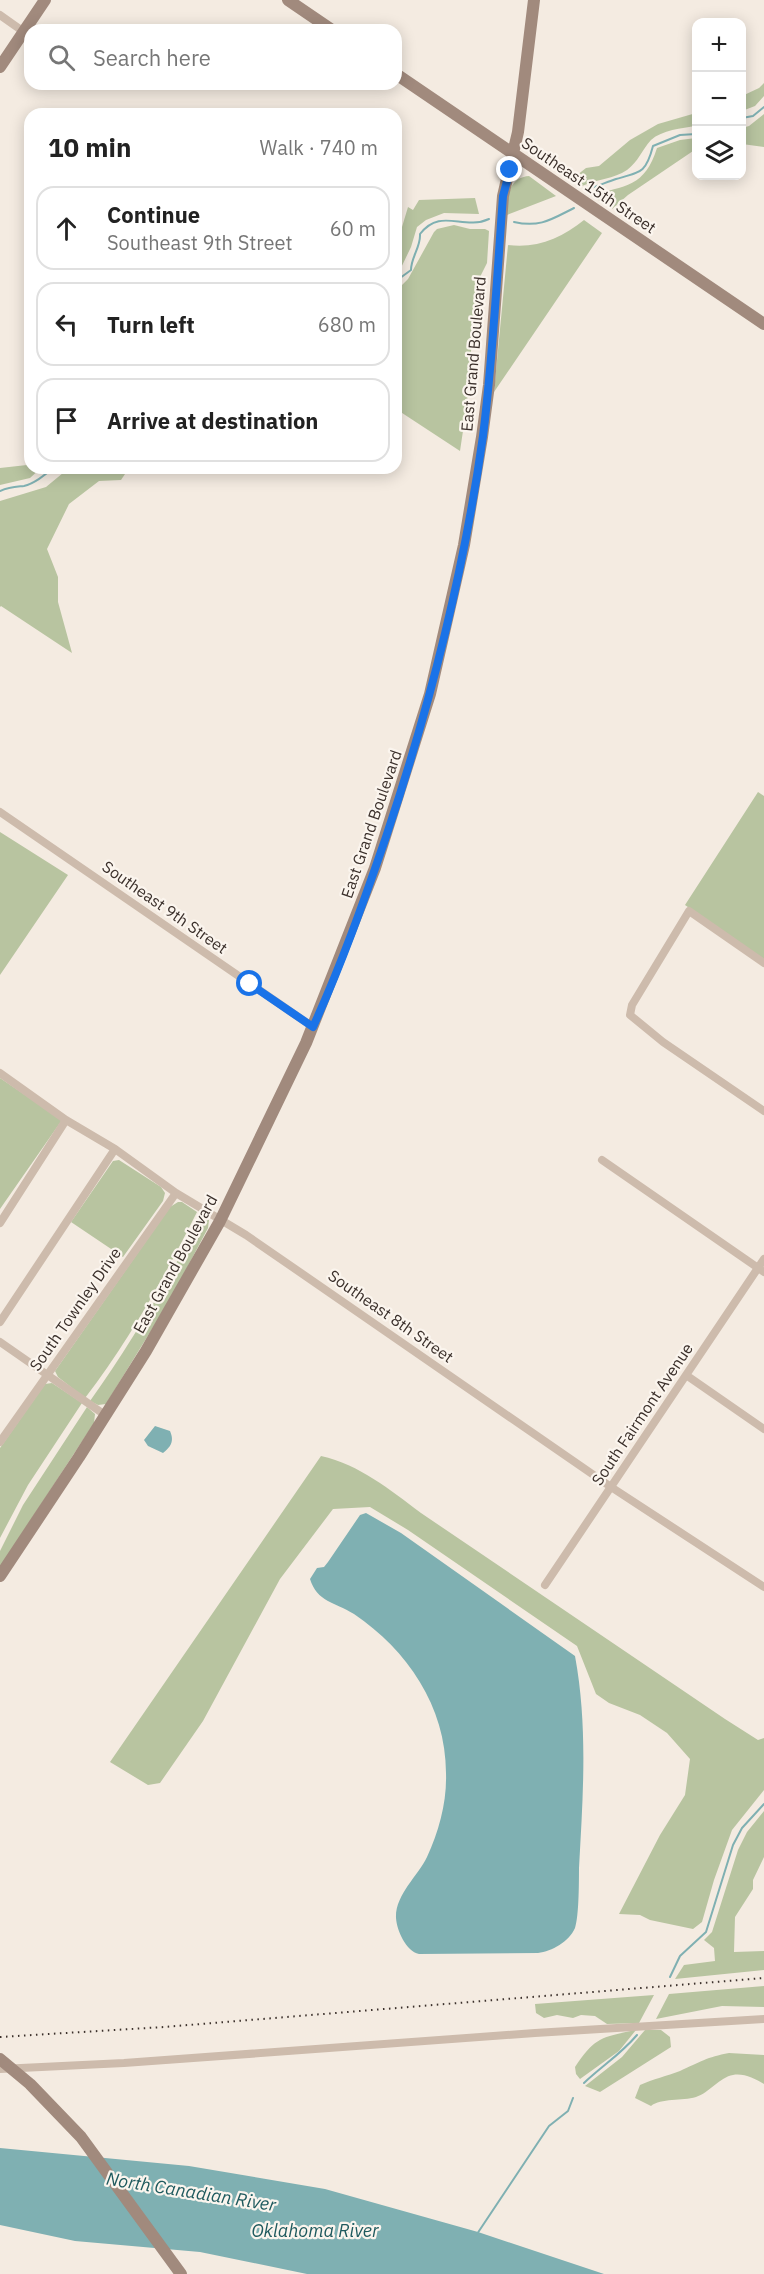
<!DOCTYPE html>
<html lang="en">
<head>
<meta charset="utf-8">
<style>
  body { margin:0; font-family:"IBM Plex Sans",sans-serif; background:#f6f6f6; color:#222 }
  .controls { position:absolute; right:18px; top:18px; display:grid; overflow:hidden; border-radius:12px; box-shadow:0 3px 15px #0003 }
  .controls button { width:54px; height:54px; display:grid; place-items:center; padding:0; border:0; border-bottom:2px solid #e0e0e0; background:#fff; color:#222; font:30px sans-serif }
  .stop { position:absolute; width:18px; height:18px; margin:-14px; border:4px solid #1a73e8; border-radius:50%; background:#fff }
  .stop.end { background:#1a73e8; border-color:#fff; box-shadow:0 2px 6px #0008 }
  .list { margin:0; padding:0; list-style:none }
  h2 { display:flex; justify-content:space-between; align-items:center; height:78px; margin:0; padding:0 24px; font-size:26px }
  h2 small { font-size:20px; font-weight:400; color:#767676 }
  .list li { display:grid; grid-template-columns:39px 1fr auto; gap:18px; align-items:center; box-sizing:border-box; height:84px; margin:0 12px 12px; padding:0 12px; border:2px solid #e0e0e0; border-radius:18px }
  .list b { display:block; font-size:22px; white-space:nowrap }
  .list p { margin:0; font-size:20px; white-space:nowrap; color:#767676 }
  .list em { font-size:20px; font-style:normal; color:#767676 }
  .icon { flex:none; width:33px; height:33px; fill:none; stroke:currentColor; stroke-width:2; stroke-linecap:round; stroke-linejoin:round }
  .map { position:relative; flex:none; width:764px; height:2274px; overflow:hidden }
  .search { position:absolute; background:#fff; box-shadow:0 3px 15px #0003; left:24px; top:24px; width:378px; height:66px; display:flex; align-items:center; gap:15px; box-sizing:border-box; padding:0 21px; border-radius:18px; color:#767676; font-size:22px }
  .panel { position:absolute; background:#fff; box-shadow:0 3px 15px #0003; left:24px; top:108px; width:378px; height:366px; border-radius:18px }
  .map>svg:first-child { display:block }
  .green { fill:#b8c4a0 }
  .water { fill:#7fb0b2 }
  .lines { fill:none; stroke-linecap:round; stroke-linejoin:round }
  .stream { stroke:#7fb0b2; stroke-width:2 }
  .street { stroke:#cdbbac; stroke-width:8 }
  .secondary { stroke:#a18a7d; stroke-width:12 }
  .rail { stroke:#3b302b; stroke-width:2; stroke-dasharray:1.5 4.5; stroke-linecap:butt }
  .secondary-bridge { stroke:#a18a7d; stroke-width:12 }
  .route { stroke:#1a73e8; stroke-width:8 }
  .labels { text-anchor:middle; stroke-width:4.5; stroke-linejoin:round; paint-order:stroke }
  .street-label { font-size:16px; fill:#3b302b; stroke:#fbf5ee }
  .water-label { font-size:18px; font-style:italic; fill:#1f5a5e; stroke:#fbf5ee }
</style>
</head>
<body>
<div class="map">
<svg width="764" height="2274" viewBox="0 0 764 2274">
  <rect width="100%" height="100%" fill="#f4ebe1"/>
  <!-- green -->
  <path class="green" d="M764 83V96L755 106 742 111V96L759 88Z
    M696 113V126C682 128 662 130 651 140 642 150 638 162 627 170 614 179 597 179 582 186L572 179 586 168 599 166 630 140 658 124Z
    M764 114V147L742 144V128L749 126Z
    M696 138V149L628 195 612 209 591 195C625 186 645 187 657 148L680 140Z
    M529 176 556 196 507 215C508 198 507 178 529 176Z
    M475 198 479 214 444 213 426 220 417 227 411 247 399 272 396 273V247L408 207 413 210 419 200Z
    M584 220 602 233 494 392 508 245C536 249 562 238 584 220Z
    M454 225 470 229H485L489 231 487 263 476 285 467 404 460 451 396 409V291L408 279 434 232 437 229Z
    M30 461V468H41L30 478 0 485V468L27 465Z
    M69 468H129L121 480 99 481 69 504 47 549 58 577V602L72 653 1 606 0 607V501L46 487Z
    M758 792 764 796V960L685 905Z
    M0 832 68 875 0 975Z
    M0 1078 62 1120 0 1209Z
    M119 1160 161 1187 165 1193 163 1201 123 1257 71 1222 113 1161Z
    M178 1202H182L197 1212C165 1276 129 1341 85 1398L58 1377 55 1371 170 1207Z
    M202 1215 209 1220 208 1228 171 1298 106 1404 98 1405 90 1401C132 1342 169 1279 202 1215Z
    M52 1383 82 1403 28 1485 0 1538V1448L45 1384Z
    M87 1407 95 1414 94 1423 0 1567V1551L23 1505Z
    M321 1456C360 1465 389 1489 421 1513L725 1719 758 1740 764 1738V1790L732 1830 714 1880 702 1922 693 1929 650 1920 640 1915 619 1914 660 1835 685 1795 690 1759 667 1733 640 1715 609 1703 596 1694 577 1646 408 1530 370 1507 333 1509 280 1579 203 1721 160 1783 148 1785 110 1762Z
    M764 1811V1857L753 1880V1889L735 1917 734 1952 764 1951V1970L675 1979 684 1965 715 1961 714 1948 704 1940 712 1932 738 1850 747 1832Z
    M764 1986V2007L722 2006 656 2019 669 1994Z
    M654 1995 639 2023 607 2024 595 2016 581 2015 573 2018 557 2015 544 2018 536 2013 535 2004Z
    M636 2030 619 2051 580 2079 576 2074 575 2067C595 2037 602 2037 636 2030Z
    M645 2030H661L670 2037 671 2047 600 2092 585 2086 622 2057Z
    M729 2053 764 2055V2084C755 2079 744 2073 733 2075 720 2077 709 2093 696 2097 682 2101 661 2098 651 2106L635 2098 640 2085C653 2079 667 2076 680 2071 700 2062 707 2057 729 2053Z"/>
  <!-- water -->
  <path class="water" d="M155 1426 170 1431C174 1440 172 1446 163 1453L148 1446 144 1440Z
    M366 1513 401 1533 575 1656C588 1726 583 1796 579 1868 579 1882 579 1916 575 1928 569 1942 552 1951 538 1953L419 1954C406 1951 397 1931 396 1918 395 1895 418 1876 427 1857 439 1831 447 1802 446 1773 446 1706 407 1650 354 1614 335 1602 317 1602 310 1579L317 1568 324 1567 328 1562 360 1515Z
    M0 2148 189 2166 325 2189 478 2232 604 2274H307L200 2252 75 2241 0 2225Z"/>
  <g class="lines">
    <!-- stream -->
    <path class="stream" d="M742 118 753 116 764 107
      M588 189C598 186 607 182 616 179 641 172 646 173 653 146L680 135 696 134
      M514 222C540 228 552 219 574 208
      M396 281 411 270C411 257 421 247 420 234 441 207 463 231 489 219
      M0 491C9 487 14 487 24 486 33 484 46 475 52 468
      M670 1977 680 1956 706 1932 733 1845 742 1828 764 1804
      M584 2083C602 2066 621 2054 637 2035
      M477 2234 549 2126 568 2111 573 2098"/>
    <!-- street -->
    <path class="street" d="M0 15 24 32
      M0 812 313 1027
      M764 963 689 911 632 1005 630 1015 663 1042 764 1111
      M0 1073 66 1120 115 1149 176 1193 246 1235 611 1487 764 1587
      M602 1160 764 1272
      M0 1223 66 1120
      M0 1322 115 1149
      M0 1342 105 1415
      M686 1375 764 1429
      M0 1442 176 1193
      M545 1585 764 1259
      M0 2069 124 2063 535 2033 764 2019"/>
    <!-- secondary -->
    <path class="secondary" d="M288 0 332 30
      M0 67 45 0
      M396 74 764 324
      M0 1576 79 1457 146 1351 220 1221 306 1043 375 868 430 694 464 545 482 437 489 385 503 196 518 132 534 0"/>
    <!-- rail -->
    <path class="rail" d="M0 2037 164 2027 764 1978"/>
    <!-- secondary-bridge -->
    <path class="secondary-bridge" d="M0 2059 30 2084 81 2137 181 2274"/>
  </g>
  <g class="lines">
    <!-- route -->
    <path class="route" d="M250 984 313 1027C341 966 364 901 386 837 430 706 464 572 483 436 493 357 497 276 503 196L510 170"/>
  </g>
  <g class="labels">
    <!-- street labels -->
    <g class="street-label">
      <text transform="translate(589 185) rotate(34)" y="6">Southeast 15th Street</text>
      <text transform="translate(473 354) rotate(-85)" y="6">East Grand Boulevard</text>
      <text transform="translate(371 824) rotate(-71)" y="6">East Grand Boulevard</text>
      <text transform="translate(165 907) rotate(35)" y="6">Southeast 9th Street</text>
      <text transform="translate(175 1264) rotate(-61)" y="6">East Grand Boulevard</text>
      <text transform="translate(75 1309) rotate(-55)" y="6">South Townley Drive</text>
      <text transform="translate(391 1316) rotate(35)" y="6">Southeast 8th Street</text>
      <text transform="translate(642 1414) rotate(-56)" y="6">South Fairmont Avenue</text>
    </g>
    <!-- water labels -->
    <g class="water-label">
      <text transform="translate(191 2192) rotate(9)" y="6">North Canadian River</text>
      <text x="315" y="2237">Oklahoma River</text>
    </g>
  </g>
</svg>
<div class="controls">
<button>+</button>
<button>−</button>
<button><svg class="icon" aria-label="layers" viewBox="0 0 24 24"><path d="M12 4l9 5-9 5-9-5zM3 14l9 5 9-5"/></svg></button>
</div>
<div class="stop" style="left:250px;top:984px"></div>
<div class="stop end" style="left:510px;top:170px"></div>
<div class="search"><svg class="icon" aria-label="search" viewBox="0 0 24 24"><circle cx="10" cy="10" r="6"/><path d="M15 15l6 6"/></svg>Search here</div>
<section class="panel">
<h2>10 min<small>Walk · 740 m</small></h2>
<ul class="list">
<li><svg class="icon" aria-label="ahead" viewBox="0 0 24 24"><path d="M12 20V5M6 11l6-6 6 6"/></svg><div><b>Continue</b><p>Southeast 9th Street</p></div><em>60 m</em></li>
<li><svg class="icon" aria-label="left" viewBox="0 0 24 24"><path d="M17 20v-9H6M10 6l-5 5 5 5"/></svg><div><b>Turn left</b></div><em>680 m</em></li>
<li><svg class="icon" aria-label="arrive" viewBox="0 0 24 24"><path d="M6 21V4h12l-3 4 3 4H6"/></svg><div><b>Arrive at destination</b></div></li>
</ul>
</section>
</div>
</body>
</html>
